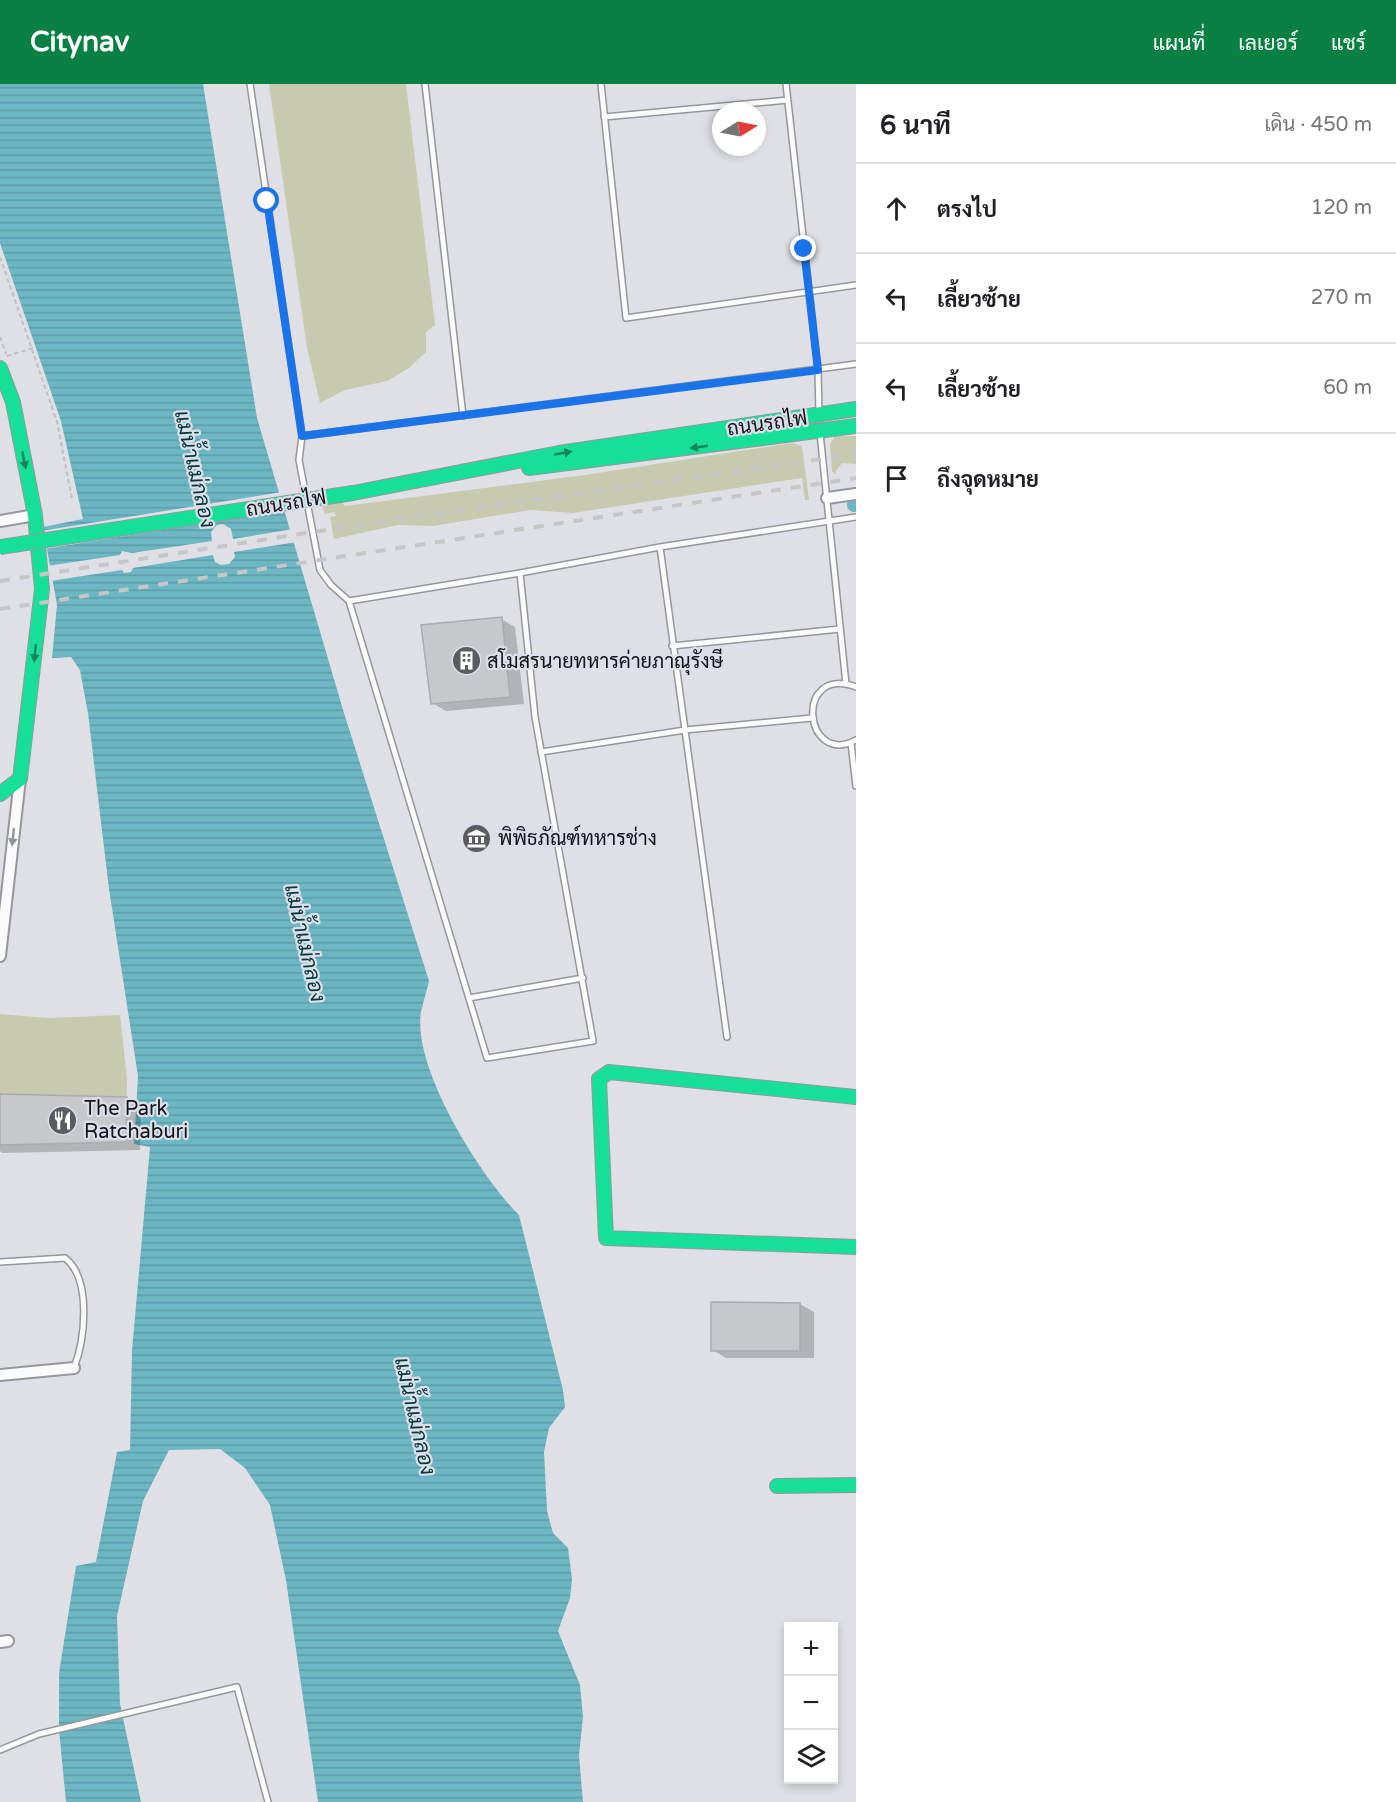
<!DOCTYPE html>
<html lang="th">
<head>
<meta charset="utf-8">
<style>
  body { margin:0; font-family:"Varela Round",Sarabun,sans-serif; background:#f2f2f2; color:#202124 }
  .controls { position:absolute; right:18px; bottom:18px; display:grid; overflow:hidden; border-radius:0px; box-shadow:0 3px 9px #0003 }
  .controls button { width:54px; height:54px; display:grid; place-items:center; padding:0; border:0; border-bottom:2px solid #e0e0e0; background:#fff; color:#202124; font:30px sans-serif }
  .compass { position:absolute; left:712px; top:18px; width:54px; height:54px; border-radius:50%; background:#fff; box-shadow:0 3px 9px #0003; rotate:80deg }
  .stop { position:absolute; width:18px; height:18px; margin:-14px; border:4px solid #1a73e8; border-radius:50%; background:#fff }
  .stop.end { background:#1a73e8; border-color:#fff; box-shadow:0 2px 6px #0008 }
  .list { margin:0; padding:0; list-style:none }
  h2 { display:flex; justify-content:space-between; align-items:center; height:78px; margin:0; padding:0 24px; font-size:26px }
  h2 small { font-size:20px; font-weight:400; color:#757577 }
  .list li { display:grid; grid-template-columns:39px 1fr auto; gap:18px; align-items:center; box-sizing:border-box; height:90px; padding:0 24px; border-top:2px solid #e0e0e0 }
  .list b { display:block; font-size:22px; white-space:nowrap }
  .list em { font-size:20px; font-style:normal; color:#757577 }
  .icon { flex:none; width:33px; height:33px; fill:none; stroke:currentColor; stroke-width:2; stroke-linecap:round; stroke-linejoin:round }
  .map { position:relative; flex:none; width:856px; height:1718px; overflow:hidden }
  header { display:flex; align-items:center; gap:36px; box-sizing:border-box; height:84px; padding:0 30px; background:#0b8043; color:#fff }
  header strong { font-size:28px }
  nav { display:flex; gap:33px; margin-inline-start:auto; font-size:21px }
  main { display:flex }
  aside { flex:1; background:#fff }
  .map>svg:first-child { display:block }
  .grass { fill:#c8cab0 }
  .water { fill:url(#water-rules) }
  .pier { fill:#dfe0e5 }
  .shadow { fill:#0003 }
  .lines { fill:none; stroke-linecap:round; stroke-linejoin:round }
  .canal { stroke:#6cb7c3; stroke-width:14 }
  .building { fill:#c7c8cc; stroke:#aaabaf; stroke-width:1.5 }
  .lane-casing { stroke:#96979b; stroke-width:8 }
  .street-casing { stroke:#96979b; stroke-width:14 }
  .fast-casing { stroke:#96979b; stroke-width:16 }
  .path { stroke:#bfc0c1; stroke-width:2; stroke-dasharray:4.5 3; stroke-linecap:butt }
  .lane { stroke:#fafafb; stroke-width:5 }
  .street { stroke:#fafafb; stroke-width:10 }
  .fast { stroke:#16e098; stroke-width:14 }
  .rail { stroke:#c6c6c7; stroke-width:4; stroke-dasharray:10 10; stroke-linecap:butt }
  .fast-bridge-casing { stroke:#96979b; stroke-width:16; stroke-linecap:butt }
  .fast-bridge { stroke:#16e098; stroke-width:14 }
  .oneway { fill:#15855e }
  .oneway2 { fill:#929395 }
  .route { stroke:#1a73e8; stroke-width:8 }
  .labels { text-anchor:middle; stroke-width:4.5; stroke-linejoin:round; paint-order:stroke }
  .street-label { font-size:20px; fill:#141518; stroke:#dcdfe8 }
  .poi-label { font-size:20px; fill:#141518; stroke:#dcdfe8; text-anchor:start }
  .water-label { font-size:21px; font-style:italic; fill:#05393f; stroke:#dcdfe8 }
</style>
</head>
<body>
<header>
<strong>Citynav</strong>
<nav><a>แผนที่</a><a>เลเยอร์</a><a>แชร์</a></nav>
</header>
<main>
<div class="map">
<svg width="856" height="1718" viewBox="0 0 856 1718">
  <defs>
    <pattern id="water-rules" width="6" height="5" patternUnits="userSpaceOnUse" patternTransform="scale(1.5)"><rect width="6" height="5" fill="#6cb7c3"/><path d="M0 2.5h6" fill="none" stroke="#5d9ca7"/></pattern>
  </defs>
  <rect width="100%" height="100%" fill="#dfe0e5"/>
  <!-- grass -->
  <path class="grass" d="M269 0H406L435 241 426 248V268L409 284 387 297 345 306 320 319 307 264Z
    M835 352H856V380L842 379 836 387V390L832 388 830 360Z
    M792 359 802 362 809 416H805L802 394 573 429 530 426 433 442 398 441 334 455 330 433 336 432 334 428 325 430 321 420 342 418 345 422 585 391Z
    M0 930 48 934 120 931 127 994 126 1058 0 1061Z"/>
  <!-- water -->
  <path class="water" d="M0 0H203L257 334 344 629 429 897C427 907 423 918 421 928 412 984 481 1093 519 1131L563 1306 565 1323 549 1344 544 1368 547 1427 553 1449 568 1464 572 1495 570 1514 558 1547 580 1601 583 1633 579 1671 583 1718H318L286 1496 270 1421 245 1384 220 1365 169 1366 143 1417 117 1532 120 1620 141 1718H66L59 1645V1589L76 1482 96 1478 117 1368 130 1366 132 1267 150 1063 134 1060 138 992 109 805 88 629 80 586 71 573 52 574 57 521 43 443 83 435 61 337 0 159Z"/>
  <!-- pier -->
  <path class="pier" d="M282 408 288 426 44 465 41 447Z
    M223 440 231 445 233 455 293 445 297 458 234 468 235 473 229 480 221 481 215 478 213 471 133 484 131 488 124 489 122 486 50 497 47 482 120 471 122 467 132 469 212 457 211 448 217 441Z"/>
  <!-- shadow -->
  <path class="shadow" d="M501 535 515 543 524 620 446 627 432 619Z
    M0 1011 127 1015 141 1023 140 1066 2 1069 0 1067Z
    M800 1220 814 1228V1274H726L713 1266Z"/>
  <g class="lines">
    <!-- canal -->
    <path class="canal" d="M854 421 856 420"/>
  </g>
  <!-- building -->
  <path class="building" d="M502 533 510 613 431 620 421 541Z
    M0 1010 127 1013 126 1058 0 1061Z
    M711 1218 800 1219V1267H711Z"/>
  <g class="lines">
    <defs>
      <path id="lane" d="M250 0 302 352 299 376 320 486 331 501 349 517 487 974 593 957 535 633 520 489
        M425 0 463 332
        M601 0 626 234 856 201
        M786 0 818 286 819 330
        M604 33 788 16
        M820 349 846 600
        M302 352 856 280
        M660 463 727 953
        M349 517 520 489 660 463 856 433
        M672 562 840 545
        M856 603C793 580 804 684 856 656
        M851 659 856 702
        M541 668 685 646 812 634
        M469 914 583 894
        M0 1178 65 1174C92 1195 85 1255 74 1284
        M0 1666 39 1650 237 1603 268 1718"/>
      <path id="street" d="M827 414 856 410
        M0 437 35 431
        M0 872 20 695
        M0 1291 74 1284
        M0 1558 8 1557"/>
      <path id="fast" d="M0 284 13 318 35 431 42 505 20 695 0 710
        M529 384 856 342
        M353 409 559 369 856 325
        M856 1013 609 988 599 995 606 1154 856 1163
        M777 1402 856 1401"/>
    </defs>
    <!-- lane casing -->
    <use href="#lane" class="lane-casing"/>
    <!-- street casing -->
    <use href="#street" class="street-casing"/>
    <!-- fast casing -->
    <use href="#fast" class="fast-casing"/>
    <!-- path -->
    <path class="path" d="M0 173 57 338 72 415
      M0 253 6 270
      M7 272 33 264"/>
    <!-- lane -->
    <use href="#lane" class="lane"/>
    <!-- street -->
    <use href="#street" class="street"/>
    <!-- fast -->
    <use href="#fast" class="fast"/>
    <!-- rail -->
    <path class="rail" d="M0 497 332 445 856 370
      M0 525 856 394"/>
    <defs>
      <path id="fast-bridge" d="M0 463 353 409"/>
    </defs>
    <!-- fast-bridge casing -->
    <use href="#fast-bridge" class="fast-bridge-casing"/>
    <!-- fast-bridge -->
    <use href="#fast-bridge" class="fast-bridge"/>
  </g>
  <!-- one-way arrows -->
  <defs><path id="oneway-solid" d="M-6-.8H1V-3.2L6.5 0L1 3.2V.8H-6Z" transform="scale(1.5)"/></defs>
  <g class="oneway">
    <use href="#oneway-solid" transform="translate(699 363) rotate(172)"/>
    <use href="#oneway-solid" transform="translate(563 369) rotate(-10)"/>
    <use href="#oneway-solid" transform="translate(24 376) rotate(79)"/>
    <use href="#oneway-solid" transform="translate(35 569) rotate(96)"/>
  </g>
  <use class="oneway2" href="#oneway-solid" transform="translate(13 753) rotate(96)"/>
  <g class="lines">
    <!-- route -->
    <path class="route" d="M267 117 302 352 818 286 804 165"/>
  </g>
  <!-- icons -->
  <defs>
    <symbol id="building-disc" viewBox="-11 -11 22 22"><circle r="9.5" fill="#5b5c60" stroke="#dcdfe8"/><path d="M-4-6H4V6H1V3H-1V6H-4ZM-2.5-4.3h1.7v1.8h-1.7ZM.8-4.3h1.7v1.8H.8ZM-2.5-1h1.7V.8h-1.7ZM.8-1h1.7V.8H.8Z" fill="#fff"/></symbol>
    <symbol id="museum-disc" viewBox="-11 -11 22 22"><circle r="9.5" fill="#5b5c60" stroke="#dcdfe8"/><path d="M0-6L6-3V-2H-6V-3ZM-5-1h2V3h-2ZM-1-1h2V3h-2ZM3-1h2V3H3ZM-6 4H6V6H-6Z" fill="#fff"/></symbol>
    <symbol id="restaurant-disc" viewBox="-11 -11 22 22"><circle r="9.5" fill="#5b5c60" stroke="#dcdfe8"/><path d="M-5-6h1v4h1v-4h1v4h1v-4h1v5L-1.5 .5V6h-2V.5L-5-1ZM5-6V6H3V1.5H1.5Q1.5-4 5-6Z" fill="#fff"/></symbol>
  </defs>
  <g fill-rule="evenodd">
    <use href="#building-disc" x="450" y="560" width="33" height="33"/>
    <use href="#museum-disc" x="460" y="738" width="33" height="33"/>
    <use href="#restaurant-disc" x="46" y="1020" width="33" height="33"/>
  </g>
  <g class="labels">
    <!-- street labels -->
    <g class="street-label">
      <text transform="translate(767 339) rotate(-8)" y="7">ถนนรถไฟ</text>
      <text transform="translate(286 419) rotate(-9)" y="7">ถนนรถไฟ</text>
    </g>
    <!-- poi labels -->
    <g class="poi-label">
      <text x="487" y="584">สโมสรนายทหารค่ายภาณุรังษี</text>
      <text x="498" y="761">พิพิธภัณฑ์ทหารช่าง</text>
      <text x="84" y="1031">The Park<tspan x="84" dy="23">Ratchaburi</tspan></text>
    </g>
    <!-- water labels -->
    <g class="water-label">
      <text transform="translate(195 385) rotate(77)" y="7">แม่น้ำแม่กลอง</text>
      <text transform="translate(305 859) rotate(77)" y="7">แม่น้ำแม่กลอง</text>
      <text transform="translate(415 1332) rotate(77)" y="7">แม่น้ำแม่กลอง</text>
    </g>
  </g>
</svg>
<div class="controls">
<button>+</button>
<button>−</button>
<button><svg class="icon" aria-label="layers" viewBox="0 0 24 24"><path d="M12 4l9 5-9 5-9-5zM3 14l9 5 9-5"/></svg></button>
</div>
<svg class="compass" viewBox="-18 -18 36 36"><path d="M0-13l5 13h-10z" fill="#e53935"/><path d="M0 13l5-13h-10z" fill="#757577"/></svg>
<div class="stop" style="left:267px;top:117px"></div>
<div class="stop end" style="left:804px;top:165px"></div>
</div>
<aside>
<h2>6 นาที<small>เดิน · 450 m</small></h2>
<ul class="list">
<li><svg class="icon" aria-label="ahead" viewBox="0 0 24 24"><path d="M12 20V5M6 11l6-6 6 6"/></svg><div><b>ตรงไป</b></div><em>120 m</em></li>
<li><svg class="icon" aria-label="left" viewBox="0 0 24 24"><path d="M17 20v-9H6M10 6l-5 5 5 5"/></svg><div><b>เลี้ยวซ้าย</b></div><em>270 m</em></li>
<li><svg class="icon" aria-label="left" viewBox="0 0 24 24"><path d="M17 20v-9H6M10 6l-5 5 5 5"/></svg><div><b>เลี้ยวซ้าย</b></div><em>60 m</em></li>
<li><svg class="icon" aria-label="arrive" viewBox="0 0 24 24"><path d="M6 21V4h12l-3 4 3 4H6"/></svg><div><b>ถึงจุดหมาย</b></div></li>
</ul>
</aside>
</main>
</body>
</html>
